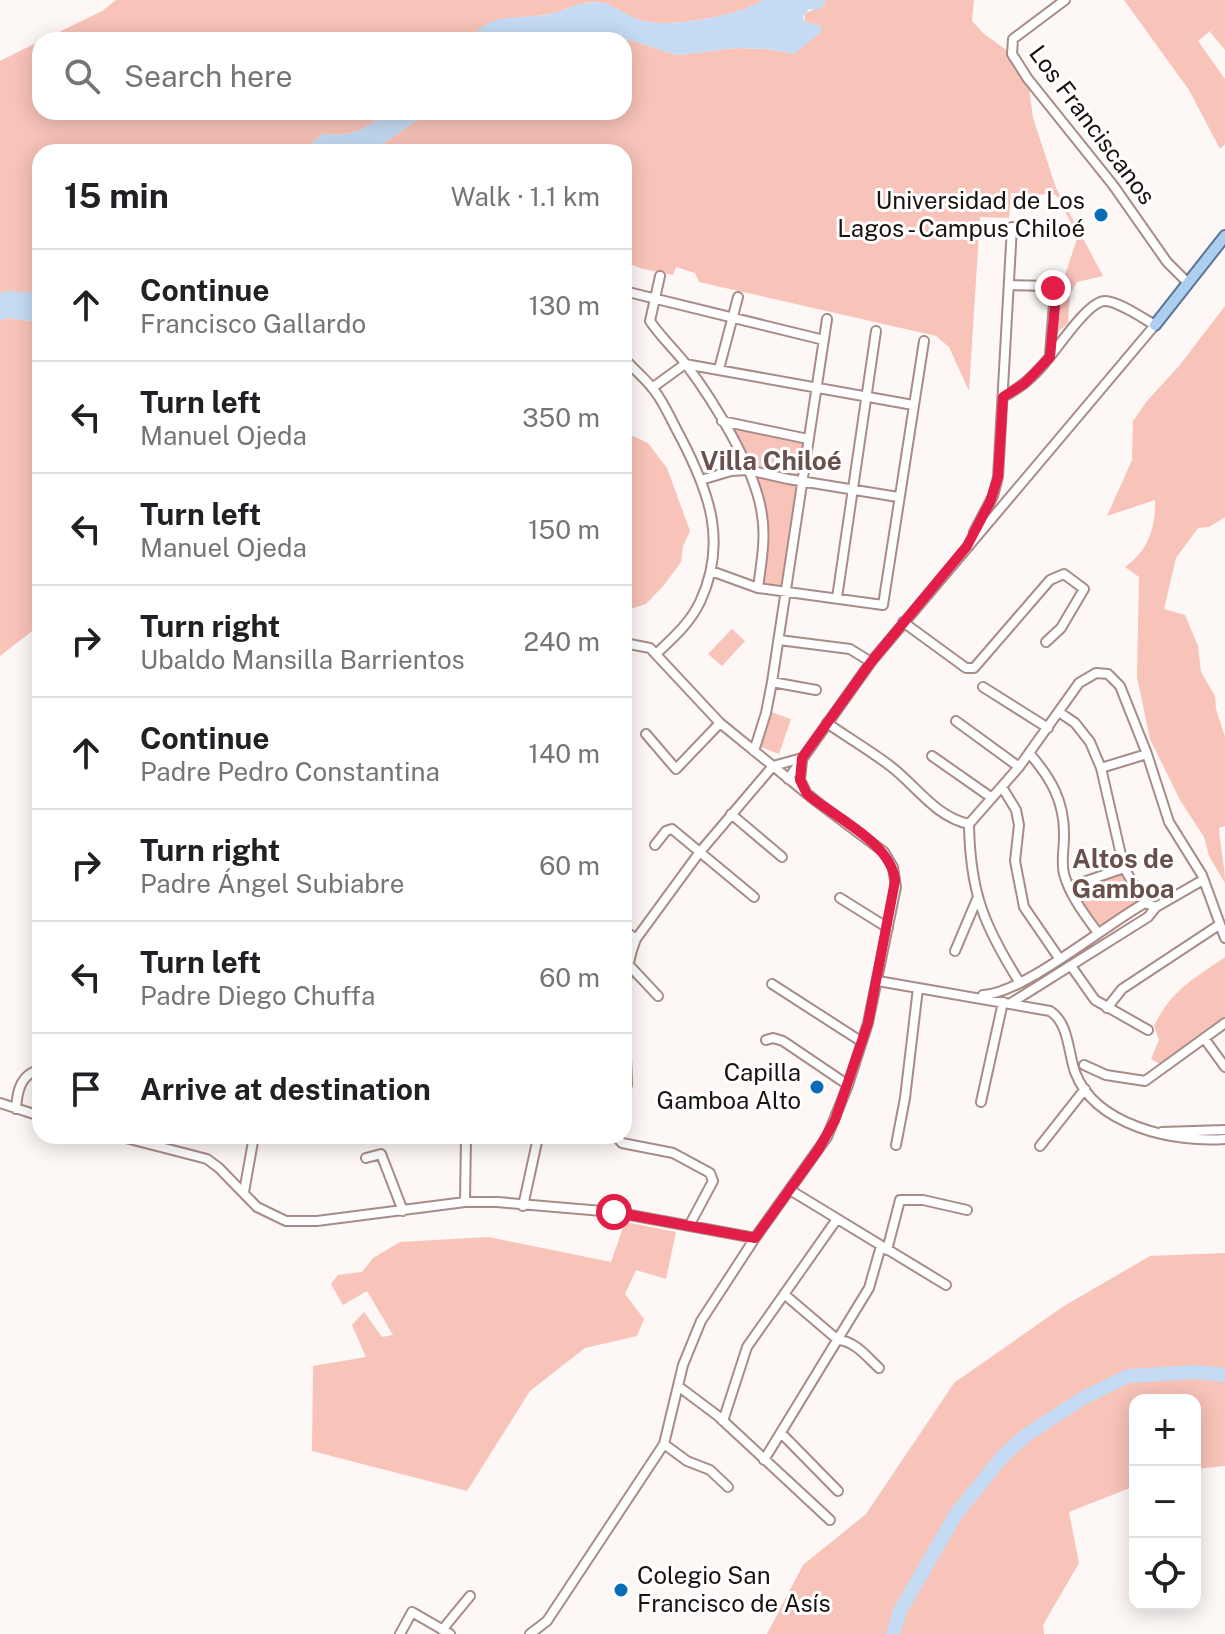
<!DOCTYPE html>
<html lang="en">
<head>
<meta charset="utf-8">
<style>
  body { margin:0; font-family:"Public Sans",sans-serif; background:#f6f6f6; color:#202124 }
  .controls { position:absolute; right:24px; bottom:24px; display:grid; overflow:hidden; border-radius:16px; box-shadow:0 4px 20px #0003 }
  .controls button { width:72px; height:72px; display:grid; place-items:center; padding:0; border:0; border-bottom:2px solid #e0e0e0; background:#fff; color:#202124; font:40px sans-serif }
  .stop { position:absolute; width:24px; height:24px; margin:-18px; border:6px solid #e11d48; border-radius:50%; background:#fff }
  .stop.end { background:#e11d48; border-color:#fff; box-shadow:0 2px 8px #0008 }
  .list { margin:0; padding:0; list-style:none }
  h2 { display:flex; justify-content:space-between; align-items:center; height:104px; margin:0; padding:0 32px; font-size:34px }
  h2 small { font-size:26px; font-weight:400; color:#757577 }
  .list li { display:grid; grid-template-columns:52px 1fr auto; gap:24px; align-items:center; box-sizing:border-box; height:112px; padding:0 32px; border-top:2px solid #e0e0e0 }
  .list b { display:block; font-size:30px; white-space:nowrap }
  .list p { margin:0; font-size:26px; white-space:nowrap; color:#757577 }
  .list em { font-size:26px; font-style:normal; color:#757577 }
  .icon { flex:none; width:44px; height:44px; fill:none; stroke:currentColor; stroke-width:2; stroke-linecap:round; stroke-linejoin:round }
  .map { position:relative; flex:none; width:1225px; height:1634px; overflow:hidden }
  .search { position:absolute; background:#fff; box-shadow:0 4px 20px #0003; left:32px; top:32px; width:600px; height:88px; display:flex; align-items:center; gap:20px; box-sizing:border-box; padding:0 28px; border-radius:24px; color:#757577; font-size:30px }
  .panel { position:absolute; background:#fff; box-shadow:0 4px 20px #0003; left:32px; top:144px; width:600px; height:1000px; border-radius:24px }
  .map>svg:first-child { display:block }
  .green { fill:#f8c3b8 }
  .water { fill:#c4dbf3 }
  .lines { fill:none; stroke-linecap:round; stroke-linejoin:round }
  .river { stroke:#c4dbf3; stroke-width:14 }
  .minor-casing { stroke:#a78c87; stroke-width:12 }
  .major-casing { stroke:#577699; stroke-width:14 }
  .minor { stroke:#fff; stroke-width:8 }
  .major { stroke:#aeceef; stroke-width:10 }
  .route { stroke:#e11d48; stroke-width:10 }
  .poi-dot { fill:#086cb8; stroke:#fff; stroke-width:3 }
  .labels { text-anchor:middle; stroke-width:6; stroke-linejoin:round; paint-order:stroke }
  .street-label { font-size:24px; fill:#1b110f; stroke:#fff }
  .poi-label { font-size:24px; fill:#1b110f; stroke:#fff; text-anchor:end }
  .neighbourhood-label { font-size:26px; font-weight:bold; fill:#69504b; stroke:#fff }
</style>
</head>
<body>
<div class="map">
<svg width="1225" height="1634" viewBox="0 0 1225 1634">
  <rect width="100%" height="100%" fill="#fdf7f6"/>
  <!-- green -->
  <path class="green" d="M116 0H763C740 16 670 28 643 21 627 17 613 3 597 2 580 1 565 11 549 14 516 21 496 12 470 40H43L102 11Z
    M825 0H974L972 21 984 34 1012 54 1028 79 1033 118 1056 188 1103 276 1077 282 1070 294 1068 323 1055 335 1058 295 1068 294 1060 290 1078 236 1056 195 1011 193 1009 218 980 217 969 391 949 347 936 336 699 282 695 273 676 267 673 275 643 269 624 262V152H371L429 112H624V40H499L506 36 538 34 630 40 677 55 736 48 767 49 794 54 821 26 804 22 805 13 825 5Z
    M1124 0H1225V50L1210 32 1215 27 1198 41 1225 79V144L1220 149 1189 90Z
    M40 41V112H389C363 129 354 137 323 134L302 152H40V293H0V61Z
    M1225 306V517L1209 527 1198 528 1176 558 1164 609 1185 615 1198 646 1201 672 1215 696 1216 709 1225 737V826L1219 828C1220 847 1225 864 1225 883L1209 856 1204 837 1180 800 1150 739 1137 677 1139 577 1125 567C1148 551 1156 527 1155 500L1107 516 1132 460 1133 421 1147 401 1179 366Z
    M7 318 40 322V625L0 656V321Z
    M724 423 807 439 784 591 760 588 762 504Z
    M624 432 648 443 667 468 690 531 683 546 681 562 664 585 646 604 624 611Z
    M732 629 745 641 722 666 708 654Z
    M771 712 791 719 779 754 758 746Z
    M1122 872 1139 902 1098 929 1072 888Z
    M1225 957V1021L1163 1066 1151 1059 1159 1040 1154 1026C1171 990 1194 979 1225 957Z
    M625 1222 676 1232 666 1279 636 1270 625 1294 644 1319 637 1336 585 1348 530 1391 467 1491 312 1451 313 1366 366 1357 352 1325 364 1312 382 1337 393 1335 367 1291 343 1305 331 1284 338 1275 362 1272 373 1258 400 1242 488 1237 611 1262Z
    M1225 1253V1466L1195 1469V1400H1135V1486L1069 1512 1079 1563 1043 1625 1044 1634H767L803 1565 866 1514 954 1383 1064 1306 1150 1256Z"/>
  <!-- water -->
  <path class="water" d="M763 0H825V4L818 10 809 9 803 17 804 22 821 26V32L794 54 767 49 736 48 677 55 630 40 538 34 506 36 499 40H470C474 36 478 29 483 26 501 14 529 19 549 14 565 11 580 1 597 2 613 3 627 17 643 21 670 28 740 16 763 0Z
    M389 112H429L371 152H302L323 134C354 137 363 129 389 112Z
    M8 291 40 293V322L7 318 0 321V293Z"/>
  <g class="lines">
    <!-- river -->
    <path class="river" d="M893 1634 900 1611 956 1514 1003 1456 1025 1436 1083 1398 1128 1376 1197 1372 1225 1375"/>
    <defs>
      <path id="minor" d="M1065 0 1013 39 1012 54 1028 79 1113 185 1167 262 1188 283
        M660 276 650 321C660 336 674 349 685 363 713 400 756 469 762 515 766 539 761 564 758 588
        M1010 285 1050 286 1055 290 1050 354
        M624 291 824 340
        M624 358C633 369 645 378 654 390 665 404 672 422 681 438 709 492 728 542 700 602 690 623 673 638 657 653
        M719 369 738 297
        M652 388 685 364 913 405
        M722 421 808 439
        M701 480 731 471 748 470 788 479 898 497
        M974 532 993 496 998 477 1012 227
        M711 571 758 588 883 605 924 341
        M837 598 876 331
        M903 622 966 668H974L1050 580 1064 574 1084 589 1061 628 1046 642
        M779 640 850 649 871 662
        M772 682 816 690
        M983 687 1048 728
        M1059 712 1075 723 1090 742 1101 768 1124 868 1145 903 1156 907
        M956 721 1019 767
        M827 723C847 737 869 750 889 765 915 784 935 817 969 824
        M646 734 676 769 720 723
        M754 751 766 713 772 682 827 319
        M1029 753C1051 778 1065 802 1064 837 1064 849 1061 862 1064 874 1070 896 1085 915 1098 933
        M932 756 992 798
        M802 761 800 780 805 790
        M773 766 802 758
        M1101 768 1147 754
        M788 779 871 662 1155 325C1144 319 1118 301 1105 301 1087 301 1055 353 1042 366 1031 379 1018 389 1003 397
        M1002 787 1016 810 1019 825 1015 861 1024 907 1059 958
        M731 814 782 857
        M969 824 1019 767 1079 683 1096 673 1108 674 1120 686 1147 754 1169 822 1202 875 1225 938
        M969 824C970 892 984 926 1020 983
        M655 845 666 831 672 829 754 897
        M1069 887 1124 868
        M840 898 888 928
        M624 930 636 939
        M955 951 977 899
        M628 964 658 996
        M1071 966 1095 1000 1148 1030
        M878 981 1050 1011C1069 1023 1068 1052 1075 1072 1095 1126 1175 1143 1225 1139
        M772 984 862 1042
        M983 995C1024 993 1105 925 1145 903
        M1011 1003 1148 917 1156 907 1203 880
        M1107 1008 1122 989 1219 925
        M1204 1038 1225 1067
        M766 1040 773 1038 783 1041 848 1085
        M1084 1065 1106 1075 1145 1081 1225 1023
        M624 1099 627 1084C626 1038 618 983 636 939L699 853 773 766
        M981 1102 1003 1002
        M0 1103 40 1116
        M16 1109C17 1095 19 1079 33 1072L40 1074
        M1162 1132 1225 1130
        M118 1136 207 1159 219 1168 257 1207 286 1221H317L465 1202H497L614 1212 755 1238
        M337 1136 343 1137
        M616 1136 622 1143 673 1153 710 1173 713 1181 689 1226
        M896 1145 905 1098 918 988
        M1040 1146 1085 1089
        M366 1158 381 1154 403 1211
        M790 1190 946 1285
        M244 1192 254 1136
        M465 1202 466 1136
        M523 1206 537 1142
        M887 1250 900 1200H923L967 1210
        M784 1294 838 1340C855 1341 867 1357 879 1368
        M678 1386 718 1416 830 1520
        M723 1421 747 1347 837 1219
        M781 1433 838 1491
        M664 1444 687 1461 710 1470 728 1487
        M764 1460 869 1288 881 1246
        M442 1630 470 1596
        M400 1634 412 1612 450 1634
        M530 1634 547 1621 664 1444 683 1365 701 1321 755 1238 827 1137 848 1085 868 1023 896 887 893 867 884 852 816 801 720 723 650 648 624 643"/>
      <path id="major" d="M1155 325 1225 236"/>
    </defs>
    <!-- minor casing -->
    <use href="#minor" class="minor-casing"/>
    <!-- major casing -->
    <use href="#major" class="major-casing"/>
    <!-- minor -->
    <use href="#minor" class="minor"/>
    <!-- major -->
    <use href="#major" class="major"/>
  </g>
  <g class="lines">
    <!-- route -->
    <path class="route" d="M614 1212 755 1238 818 1150 835 1120 868 1023 895 881C892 843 834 817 807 794L800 780 802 758 871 662 967 546 990 502 998 477 1003 397 1024 384 1050 357 1056 294 1053 288"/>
  </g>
  <!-- markers -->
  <g class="poi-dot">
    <circle cx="1101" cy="215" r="8"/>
    <circle cx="817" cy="1087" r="8"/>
    <circle cx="621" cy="1590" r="8"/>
  </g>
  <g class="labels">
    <!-- street labels -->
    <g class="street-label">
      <text transform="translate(1092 125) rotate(53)" y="8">Los Franciscanos</text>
    </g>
    <!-- poi labels -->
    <g class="poi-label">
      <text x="1085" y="209">Universidad de Los<tspan x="1085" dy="28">Lagos - Campus Chiloé</tspan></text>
      <text x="801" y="1081">Capilla<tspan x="801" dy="28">Gamboa Alto</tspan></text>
      <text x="637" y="1584" text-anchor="start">Colegio San<tspan x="637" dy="28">Francisco de Asís</tspan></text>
    </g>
    <!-- neighbourhood labels -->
    <g class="neighbourhood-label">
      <text x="771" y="470">Villa Chiloé</text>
      <text x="1123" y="868">Altos de<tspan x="1123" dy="30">Gamboa</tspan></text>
    </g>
  </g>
</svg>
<div class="controls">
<button>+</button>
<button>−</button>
<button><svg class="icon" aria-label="locate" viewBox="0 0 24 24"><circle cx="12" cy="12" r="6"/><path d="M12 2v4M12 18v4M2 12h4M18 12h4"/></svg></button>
</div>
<div class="stop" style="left:614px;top:1212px"></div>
<div class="stop end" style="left:1053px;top:288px"></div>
<div class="search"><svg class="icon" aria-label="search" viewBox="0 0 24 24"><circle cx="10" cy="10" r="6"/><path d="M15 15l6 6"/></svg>Search here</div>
<section class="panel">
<h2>15 min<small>Walk · 1.1 km</small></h2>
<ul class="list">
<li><svg class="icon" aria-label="ahead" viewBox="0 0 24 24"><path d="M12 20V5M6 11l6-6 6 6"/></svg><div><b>Continue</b><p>Francisco Gallardo</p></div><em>130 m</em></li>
<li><svg class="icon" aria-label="left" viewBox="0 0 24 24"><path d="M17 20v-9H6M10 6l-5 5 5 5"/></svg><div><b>Turn left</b><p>Manuel Ojeda</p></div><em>350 m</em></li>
<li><svg class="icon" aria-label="left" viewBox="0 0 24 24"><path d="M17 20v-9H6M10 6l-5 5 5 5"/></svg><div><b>Turn left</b><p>Manuel Ojeda</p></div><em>150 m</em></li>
<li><svg class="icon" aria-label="right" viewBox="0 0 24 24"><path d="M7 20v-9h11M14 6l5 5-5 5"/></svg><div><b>Turn right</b><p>Ubaldo Mansilla Barrientos</p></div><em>240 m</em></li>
<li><svg class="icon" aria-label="ahead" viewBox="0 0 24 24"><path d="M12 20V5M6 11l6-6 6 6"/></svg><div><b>Continue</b><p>Padre Pedro Constantina</p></div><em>140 m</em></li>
<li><svg class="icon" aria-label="right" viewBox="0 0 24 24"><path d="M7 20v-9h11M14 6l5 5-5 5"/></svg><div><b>Turn right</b><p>Padre Ángel Subiabre</p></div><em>60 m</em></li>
<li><svg class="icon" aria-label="left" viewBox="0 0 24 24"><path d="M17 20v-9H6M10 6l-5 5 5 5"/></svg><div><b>Turn left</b><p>Padre Diego Chuffa</p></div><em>60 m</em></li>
<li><svg class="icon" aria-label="arrive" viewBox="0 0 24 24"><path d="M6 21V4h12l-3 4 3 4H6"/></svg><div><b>Arrive at destination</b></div></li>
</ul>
</section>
</div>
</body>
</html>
